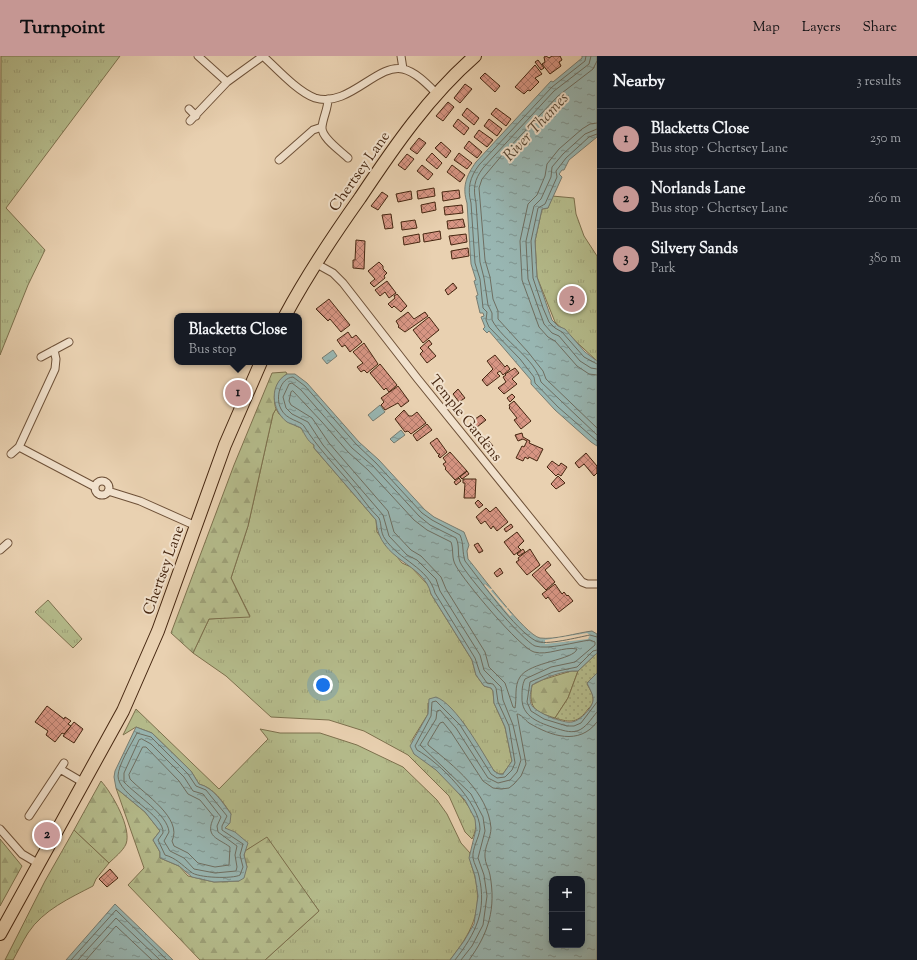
<!DOCTYPE html>
<html lang="en">
<head>
<meta charset="utf-8">
<style>
  body { margin:0; font-family:"Sorts Mill Goudy",serif; background:#20242c; color:#f1f3f6 }
  .controls { position:absolute; right:12px; bottom:12px; display:grid; overflow:hidden; border-radius:8px; box-shadow:0 2px 6px #0003 }
  .controls button { width:36px; height:36px; display:grid; place-items:center; padding:0; border:0; border-bottom:1px solid #363941; background:#171b24; color:#f1f3f6; font:20px sans-serif }
  .you { position:absolute; left:323px; top:629px; width:14px; height:14px; margin:-10px; border:3px solid #fff; border-radius:50%; background:#1a73e8; box-shadow:0 0 0 6px #1a73e833 }
  .badge { display:grid; place-items:center; width:26px; height:26px; border-radius:50%; background:#c59692; color:#111; font-size:13px; font-weight:700 }
  .pin { position:absolute; translate:-50% -50%; border:2px solid #fff; box-shadow:0 1px 4px #0006 }
  .popup { position:absolute; left:174px; top:257px; width:128px; height:52px; box-sizing:border-box; display:grid; place-content:center; border-radius:8px; background:#171b24; filter:drop-shadow(0 1px 3px #0005); font-size:13px; white-space:nowrap; color:#9ea1a6 }
  .popup b { font-size:15px; color:#f1f3f6 }
  .popup::after { content:''; position:absolute; left:50%; top:100%; margin-left:-8px; border:8px solid transparent; border-top-color:#171b24 }
  .list { margin:0; padding:0; list-style:none }
  h2 { display:flex; justify-content:space-between; align-items:center; height:52px; margin:0; padding:0 16px; font-size:17px }
  h2 small { font-size:13px; font-weight:400; color:#9ea1a6 }
  .list li { display:grid; grid-template-columns:26px 1fr auto; gap:12px; align-items:center; box-sizing:border-box; height:60px; padding:0 16px; border-top:1px solid #363941 }
  .list b { display:block; font-size:15px; white-space:nowrap }
  .list p { margin:0; font-size:13px; white-space:nowrap; color:#9ea1a6 }
  .list em { font-size:13px; font-style:normal; color:#9ea1a6 }
  .map { position:relative; flex:none; width:597px; height:904px; overflow:hidden }
  header { display:flex; align-items:center; gap:24px; box-sizing:border-box; height:56px; padding:0 20px; background:#c59692; color:#111 }
  header strong { font-size:19px }
  nav { display:flex; gap:22px; margin-inline-start:auto; font-size:14px }
  main { display:flex }
  aside { flex:1; background:#171b24 }
  .map>svg:first-child { display:block }
  .grass { fill:url(#grass-tufts); stroke:#7d714e }
  .forest { fill:url(#forest-firs); stroke:#7d714e }
  .garden { fill:url(#garden-dots); stroke:#7d714e }
  .water { fill:url(#water-ripples); stroke:#777c71; fill-rule:evenodd }
  .pier { fill:#e9d1b1 }
  .lines { fill:none; stroke-linecap:round; stroke-linejoin:round }
  .shore { stroke:#6e6e61; stroke-width:1 }
  .building { fill:url(#building-cross-hatch); stroke:#452610 }
  .street-casing { stroke:#6e5138; stroke-width:9 }
  .primary-casing { stroke:#452610; stroke-width:14 }
  .street { stroke:#f1e1cc; stroke-width:7 }
  .primary { stroke:#e9d1b1; stroke-width:12 }
  .labels { text-anchor:middle; stroke-width:4; stroke-linejoin:round; paint-order:stroke }
  .street-label { font-size:15px; fill:#452610; stroke:#f1e1cc }
  .water-label { font-size:16px; font-style:italic; fill:#5a4a38; stroke:#f1e1cc }
</style>
</head>
<body>
<header>
<strong>Turnpoint</strong>
<nav><a>Map</a><a>Layers</a><a>Share</a></nav>
</header>
<main>
<div class="map">
<svg width="597" height="904" viewBox="0 0 597 904">
  <defs>
    <pattern id="grass-tufts" width="24" height="20" patternUnits="userSpaceOnUse"><rect width="24" height="20" fill="#b5bc8c"/><path d="M3 7l-1-3M5 7V3M7 7l1-3M15 17l-1-3M17 17v-4M19 17l1-3" fill="none" stroke="#9da178"/></pattern>
    <pattern id="forest-firs" width="22" height="20" patternUnits="userSpaceOnUse"><rect width="22" height="20" fill="#b5bc8c"/><path d="M5 1l3.5 6h-7zM16 11l3.5 6h-7z" fill="#9da178"/></pattern>
    <pattern id="garden-dots" width="8" height="8" patternUnits="userSpaceOnUse"><rect width="8" height="8" fill="#b5bc8c"/><path d="M2 2h.1M6 6h.1" fill="none" stroke="#9da178" stroke-width="1.8" stroke-linecap="round"/></pattern>
    <pattern id="water-ripples" width="26" height="14" patternUnits="userSpaceOnUse"><rect width="26" height="14" fill="#98b6b2"/><path d="M2 4q2-2 4 0t4 0M15 11q2-2 4 0t4 0" fill="none" stroke="#7e948f"/></pattern>
    <pattern id="building-cross-hatch" width="8" height="8" patternUnits="userSpaceOnUse"><rect width="8" height="8" fill="#d79583"/><path d="M0 0l8 8M0 8l8-8" fill="none" stroke="#b0796a"/></pattern>
  </defs>
  <rect width="100%" height="100%" fill="#e9d1b1"/>
  <filter id="stains"><feTurbulence type="fractalNoise" baseFrequency=".005" numOctaves="4"/><feColorMatrix values="0 0 0 0 .2 0 0 0 0 .09 0 0 0 0 .02 0 0 0 .5 -.17"/></filter>
  <radialGradient id="worn" r=".72"><stop offset=".6" stop-color="#630" stop-opacity="0"/><stop offset="1" stop-color="#630" stop-opacity=".3"/></radialGradient>
  <!-- grass -->
  <path class="grass" d="M1 0H120L6 152 45 194 28 229 0 299Z
    M552 140 574 142 576 158 584 180 597 200V305L555 266 537 221 535 185 542 153 548 152Z
    M276 353 279 358 296 370 301 372 314 389V392L376 464 377 476 402 507 411 511 429 530 431 538 472 604 476 619 484 630 491 632 493 635 494 647 505 671 512 705 503 718H499L494 715 463 666 428 647V658L412 684 414 698C432 706 468 744 475 762 477 770 475 777 472 783L465 776 449 740 408 699 364 675 329 664 271 661 226 620 193 597 209 563 250 560 231 522 248 470 273 358Z
    M48 544 82 583 73 592 35 556Z
    M136 653 219 733 268 683 260 673 280 677H320L357 689 403 711 437 744 447 758 461 787 470 797C469 806 473 812 475 821 483 856 471 877 450 904H265L319 855 267 782 245 795 247 787 225 772 231 758C223 746 214 732 199 728L191 715 152 677 136 671 123 679Z
    M74 774 109 807 96 823 93 830C70 842 43 854 28 877 23 885 18 895 13 904H5L45 825Z"/>
  <!-- forest -->
  <path class="forest" d="M286 316 287 318C275 325 272 341 276 353L273 358 248 470 231 522 250 561 209 563 193 597 171 577 234 409 272 317Z
    M571 615H578L568 642 555 662C535 656 528 652 532 629L542 624Z
    M101 725C112 737 132 772 126 788 123 795 114 802 109 807L74 774Z
    M116 732 145 756 160 775 153 784 160 796V802L179 810 188 820 214 826 239 825 247 811 244 799 245 795 267 781 319 855 265 904H200L128 829 144 812Z
    M0 783 22 810 0 850Z"/>
  <!-- garden -->
  <path class="garden" d="M597 597V617L587 628C589 632 593 637 593 642 594 647 591 650 588 653 578 667 571 667 555 662L568 642 578 615Z"/>
  <!-- water -->
  <path class="water" d="M582 0H597V81L569 104 564 114H562L559 118 562 121 548 152 542 153 535 185 537 221 547 250 552 264 558 270 565 273 585 296 597 305V390L591 386 555 354 531 328V324L489 275 487 277 483 273 485 271 481 261 484 260 483 257H480L476 240 478 239 474 225 476 224 471 208 467 147C462 131 466 120 476 106L551 25 553 26 582 2Z
    M333 294 337 300 327 308 322 302Z
    M287 318H295L307 327 359 386 379 404 425 454 434 461 464 476 469 489 467 495 468 503C480 517 525 579 540 582 555 584 576 577 592 575L597 578V597L578 615C563 614 545 622 532 629 531 635 529 642 531 648 534 656 564 668 572 666 580 665 592 652 593 645 594 639 589 632 587 627L597 617V904H450L464 885 474 868 478 840 475 820 469 802 476 773 475 763 465 744 436 714 414 698 410 690 428 658 429 643 436 641C456 648 483 697 494 715L499 718H503L512 705 505 671 494 647 493 635 491 632 484 630 476 619 472 604 431 538C424 506 379 506 376 464L314 392V389C307 385 305 378 301 372 298 370 290 368 287 366 271 354 269 328 287 318ZM552 823H582V889H552Z
    M380 349 385 356 373 365 368 359Z
    M401 374 405 379 394 387 390 383Z
    M136 671 152 677 191 715 199 728C214 732 222 746 231 758L230 767 225 772 235 776 248 787 244 799 247 811 244 822 239 825 214 826 192 821 179 810 160 802V796L153 784 160 775 145 756 116 732 114 721 115 715Z
    M115 848 173 904H66Z"/>
  <!-- pier -->
  <path class="pier" d="M485 528 490 533 494 532 491 535 506 552 509 550 507 553 512 559 510 560 484 529Z
    M587 577 590 579 588 583 545 588V584Z"/>
  <g class="lines">
    <!-- shore -->
    <path class="shore" d="M586 0 585 5 552 31 479 109C470 121 467 132 471 147L475 207 480 223 483 252 487 256 486 264 489 271 520 303 534 321 535 327 558 351 597 385
      M591 0 589 8 554 35 483 112C474 124 473 132 476 147L480 206 484 222 488 249 492 257V264C503 285 535 302 541 326L597 379
      M597 5 593 13 558 40 503 98 482 123 479 132 485 204 490 221 493 243 498 255V263L528 296 543 315 546 323 597 372
      M597 67 590 68 582 73 559 93 547 108 545 120 537 139 528 148 520 185 522 224 539 271 548 281 555 285 577 310 589 318 597 319
      M597 73 585 78 563 98 552 111 551 121 541 143 534 150 526 185 528 223 544 268 552 277 559 280 580 305 591 312 597 313
      M597 78 589 81 566 102 556 115 557 121 545 148 538 152 531 185 533 222 543 252 549 266 555 272 562 276 584 301 597 308
      M293 335 322 366 348 396 368 414 414 464 427 474 451 486C454 494 451 502 456 510 464 525 520 592 534 596 548 600 564 590 577 593 574 604 529 606 520 621 514 630 517 642 515 652L513 651 505 627 489 611 485 596 446 533 441 521 421 500 411 494 394 476 388 455 329 387 312 362 291 349 289 345 291 336Z
      M597 594 593 595 577 611 553 616 530 626 527 646 531 655 544 663 567 670H574L581 667 597 646
      M137 677 151 681 188 718 196 730 206 734 227 760 222 770V774L243 788 240 799 243 811 240 819C233 823 197 822 191 816 182 809 176 802 165 799L158 784 163 777C165 759 118 739 118 720 118 709 132 687 137 677Z
      M142 683 151 688 184 721 193 735 203 738 221 761 217 770 218 776 237 790 235 799 237 811 236 815 215 817 194 813 184 802 170 795 164 785 169 776C168 759 136 739 124 726V717L139 684Z
      M143 691H146L179 725 188 738 200 744 214 761C204 781 218 782 230 791L229 809 215 811 198 807 188 797 174 790 172 785C183 762 144 738 130 723L129 719Z
      M71 904 116 854 167 904
      M78 904 116 862 160 904
      M86 904 116 870 152 904
      M455 904C476 877 487 855 479 820 478 814 474 808 473 802 472 792 479 782 480 773 480 747 439 706 417 694L415 690 431 660 432 646 436 645 460 669 491 718 497 722 505 721 512 714 515 707 509 670 498 646 496 632 493 628 487 627 480 617 475 602 435 537C429 512 399 504 385 483 380 476 382 469 379 462 368 452 360 438 350 427 334 408 317 391 304 370 301 365 286 364 281 353 275 342 280 322 293 321L305 330 356 388 376 407 422 457 432 464 460 479C464 488 462 496 465 505 481 525 515 574 536 585 545 590 579 581 590 579L597 581
      M461 904 472 890 483 869 487 840 484 819 478 802 485 775 483 761 471 738 420 689 436 663 437 655 440 654 456 672 488 722 498 727 510 724 517 716 521 704 513 669 503 644 501 631 484 614 480 599 440 535 436 523 417 504 407 499 389 480 383 459 323 389 308 366 292 358 286 352 283 341 289 328 292 327 301 334 352 392 373 410 419 460 430 469 456 482C460 490 457 498 460 506 465 518 524 586 535 590 548 594 575 586 590 584L595 586V589L575 606 551 611 525 623C522 629 522 635 522 641 521 661 540 667 555 672 562 674 569 677 577 675 586 672 591 663 597 656
      M469 904C489 877 496 852 490 819 489 813 485 807 485 801 484 791 491 782 491 772 488 736 454 710 428 689V687L440 667 443 666 451 676 483 725 493 732 501 733 509 732 514 728 521 720 526 708 517 658C521 658 525 664 529 667 551 680 579 690 597 666"/>
  </g>
  <!-- building -->
  <path class="building" d="M546 0 549 2 552 0H560L562 4 559 6 561 10 550 18 542 8 545 6 544 1Z
    M538 4 544 12 541 14 535 6Z
    M535 9 542 18 535 22 539 26 530 35 528 34 524 38 515 31Z
    M485 17 500 30 495 36 480 22Z
    M465 28 472 33 460 47 454 42Z
    M448 46 454 51 443 65 436 60Z
    M467 52 479 62 474 69 462 59Z
    M496 52 511 63 506 70 491 58Z
    M458 63 469 72 464 79 453 70Z
    M489 63 502 73 497 80 484 70Z
    M479 74 493 84 487 91 474 81Z
    M419 82 426 87 417 98 410 93Z
    M469 85 482 96 477 102 464 92Z
    M441 86 451 95 446 102 435 92Z
    M432 97 442 107 437 113 426 104Z
    M459 97 472 107 467 113 454 104Z
    M407 98 414 103 405 114 398 109Z
    M422 109 433 118 428 124 417 115Z
    M452 109 465 119 460 126 447 116Z
    M434 132 435 140 418 143 417 135Z
    M459 134 460 142 443 145 442 136Z
    M411 135 412 143 398 146 396 138Z
    M382 136 388 140 378 154 371 150Z
    M435 146 436 154 422 157 421 149Z
    M462 149 463 157 445 159 444 151Z
    M391 158 393 172 385 173 382 159Z
    M463 163 465 171 448 173 447 165Z
    M415 164 417 172 402 174 401 166Z
    M440 175 441 183 424 186 423 178Z
    M419 178 420 186 404 189 403 181Z
    M466 178 467 186 451 189 449 180Z
    M356 184 365 185 364 213 353 212V204H355Z
    M468 192 469 200 452 203 451 195Z
    M379 206 383 210V213L387 217 384 220 385 222 374 231 370 227 375 223 368 215Z
    M387 225 396 237 389 242 385 236 380 240 375 234Z
    M453 227 457 232 448 239 445 234Z
    M397 238 407 250 401 256 394 250 392 252 388 248 395 242 394 240Z
    M329 243 350 269 341 276 330 263 328 265 316 253Z
    M408 256 414 263 425 256 428 260 405 276 398 271 399 270 396 265Z
    M429 261 439 274 423 287 413 274Z
    M348 276 352 282 356 279 362 286 350 296 345 289 342 291 337 284Z
    M429 284 432 288 428 291 436 300 427 307 420 298 423 295 420 292Z
    M364 287 378 308 367 317 364 314 361 316 357 311 363 307 353 296Z
    M495 299 505 311 507 309 510 313 503 319 500 315 497 317 500 320 487 330 482 324 493 313 487 305Z
    M380 308 397 329 389 336 386 332 384 334 370 317Z
    M515 312 519 317 512 323 517 328 504 338 498 332 506 326 503 321 506 319 505 318Z
    M398 330 409 345 401 351 398 347 385 354 381 349 384 346 381 342Z
    M458 333 465 342 459 346 453 338Z
    M512 338 515 341 510 346 507 342Z
    M514 345 531 365 521 373 514 364 517 362 509 352 510 351 509 349Z
    M404 354 409 360H412L417 356 426 367 411 378 408 375 405 376 395 363Z
    M481 359 486 364 477 371 472 365Z
    M427 368 432 374 417 385 413 379Z
    M522 377 523 381 530 385 529 387 543 393 537 405 529 401 528 403 525 401 523 405 516 402 522 390 524 391 527 385 523 383 518 385 515 379Z
    M437 382 447 396 440 402 438 400 440 398H438L430 387Z
    M489 385 493 390 487 395 483 391Z
    M450 396 467 415 455 424 445 413 446 412 443 408 446 406 443 402Z
    M586 397 597 410V417L594 420 584 408 579 412 575 407Z
    M552 405 559 410 561 407 567 411 561 420 558 418 556 420 547 411Z
    M467 415 469 418 462 423 460 421Z
    M558 420 565 427 556 433 551 428Z
    M459 422 461 425 456 429 454 426Z
    M463 423H476L475 442H464L465 427H463Z
    M478 444 483 449 479 452 475 447Z
    M496 451 508 466 497 475 493 470 491 473 485 465 481 468 476 461 486 452 490 456Z
    M511 468 513 471 506 476 504 473Z
    M517 476 524 485 518 491 521 494 514 499 504 486Z
    M478 487 483 495 479 497 474 489Z
    M523 493 525 496 519 500 517 498Z
    M530 493 540 509 527 519 516 506 519 504 518 502Z
    M548 505 551 509 545 514 555 526 546 534 532 519Z
    M500 512 503 517 497 521 494 517Z
    M555 528 562 538 564 536 567 540 568 539 573 545 559 556 548 541 546 543 542 538Z
    M47 650 64 663 65 661 71 665 68 668 71 670 64 678 62 677 55 686 46 679 48 675 35 666Z
    M74 666 83 673 74 687 63 680Z
    M110 813 118 822 107 831 99 823Z"/>
  <g class="lines">
    <defs>
      <path id="street" d="M198 0 227 26
        M263 0C277 13 298 36 315 42 349 52 377 7 403 13 416 16 428 29 437 38
        M401 0 403 13
        M328 43C328 53 323 61 322 71 321 82 341 95 348 102
        M189 53 196 60
        M190 65 227 26 263 0
        M279 104 313 74 322 71
        M315 207 333 217 343 227 417 322 582 526 587 528H597
        M41 301 69 286
        M19 391 95 431
        M11 398 19 391 55 313 56 303 54 294
        M95 432a7 7 0 1 1 14 0a7 7 0 1 1-14 0Z
        M108 435 140 445 196 470
        M0 494 8 487
        M60 713 84 727
        M29 760 64 707
        M0 773 22 798 39 808"/>
      <path id="primary" d="M285 260C307 219 333 180 360 142 394 91 429 40 475 0
        M0 878 123 655 158 575 225 389 261 306"/>
    </defs>
    <!-- street casing -->
    <use href="#street" class="street-casing"/>
    <!-- primary casing -->
    <use href="#primary" class="primary-casing"/>
    <!-- street -->
    <use href="#street" class="street"/>
    <!-- primary -->
    <use href="#primary" class="primary"/>
  </g>
  <g class="labels">
    <!-- street labels -->
    <g class="street-label">
      <text transform="translate(359 115) rotate(-55)" y="5">Chertsey Lane</text>
      <text transform="translate(466 362) rotate(51)" y="5">Temple Gardens</text>
      <text transform="translate(163 514) rotate(-70)" y="5">Chertsey Lane</text>
    </g>
    <!-- water labels -->
    <g class="water-label">
      <text transform="translate(535 70) rotate(-47)" y="6">River Thames</text>
    </g>
  </g>
  <rect width="100%" height="100%" filter="url(#stains)"/>
  <rect width="100%" height="100%" fill="url(#worn)"/>
</svg>
<div class="controls">
<button>+</button>
<button>−</button>
</div>
<div class="you"></div>
<div class="pin badge" style="left:238px;top:337px">1</div>
<div class="popup"><b>Blacketts Close</b>Bus stop</div>
<div class="pin badge" style="left:47px;top:779px">2</div>
<div class="pin badge" style="left:572px;top:243px">3</div>
</div>
<aside>
<h2>Nearby<small>3 results</small></h2>
<ul class="list">
<li><span class="badge">1</span><div><b>Blacketts Close</b><p>Bus stop · Chertsey Lane</p></div><em>250 m</em></li>
<li><span class="badge">2</span><div><b>Norlands Lane</b><p>Bus stop · Chertsey Lane</p></div><em>260 m</em></li>
<li><span class="badge">3</span><div><b>Silvery Sands</b><p>Park</p></div><em>380 m</em></li>
</ul>
</aside>
</main>
</body>
</html>
